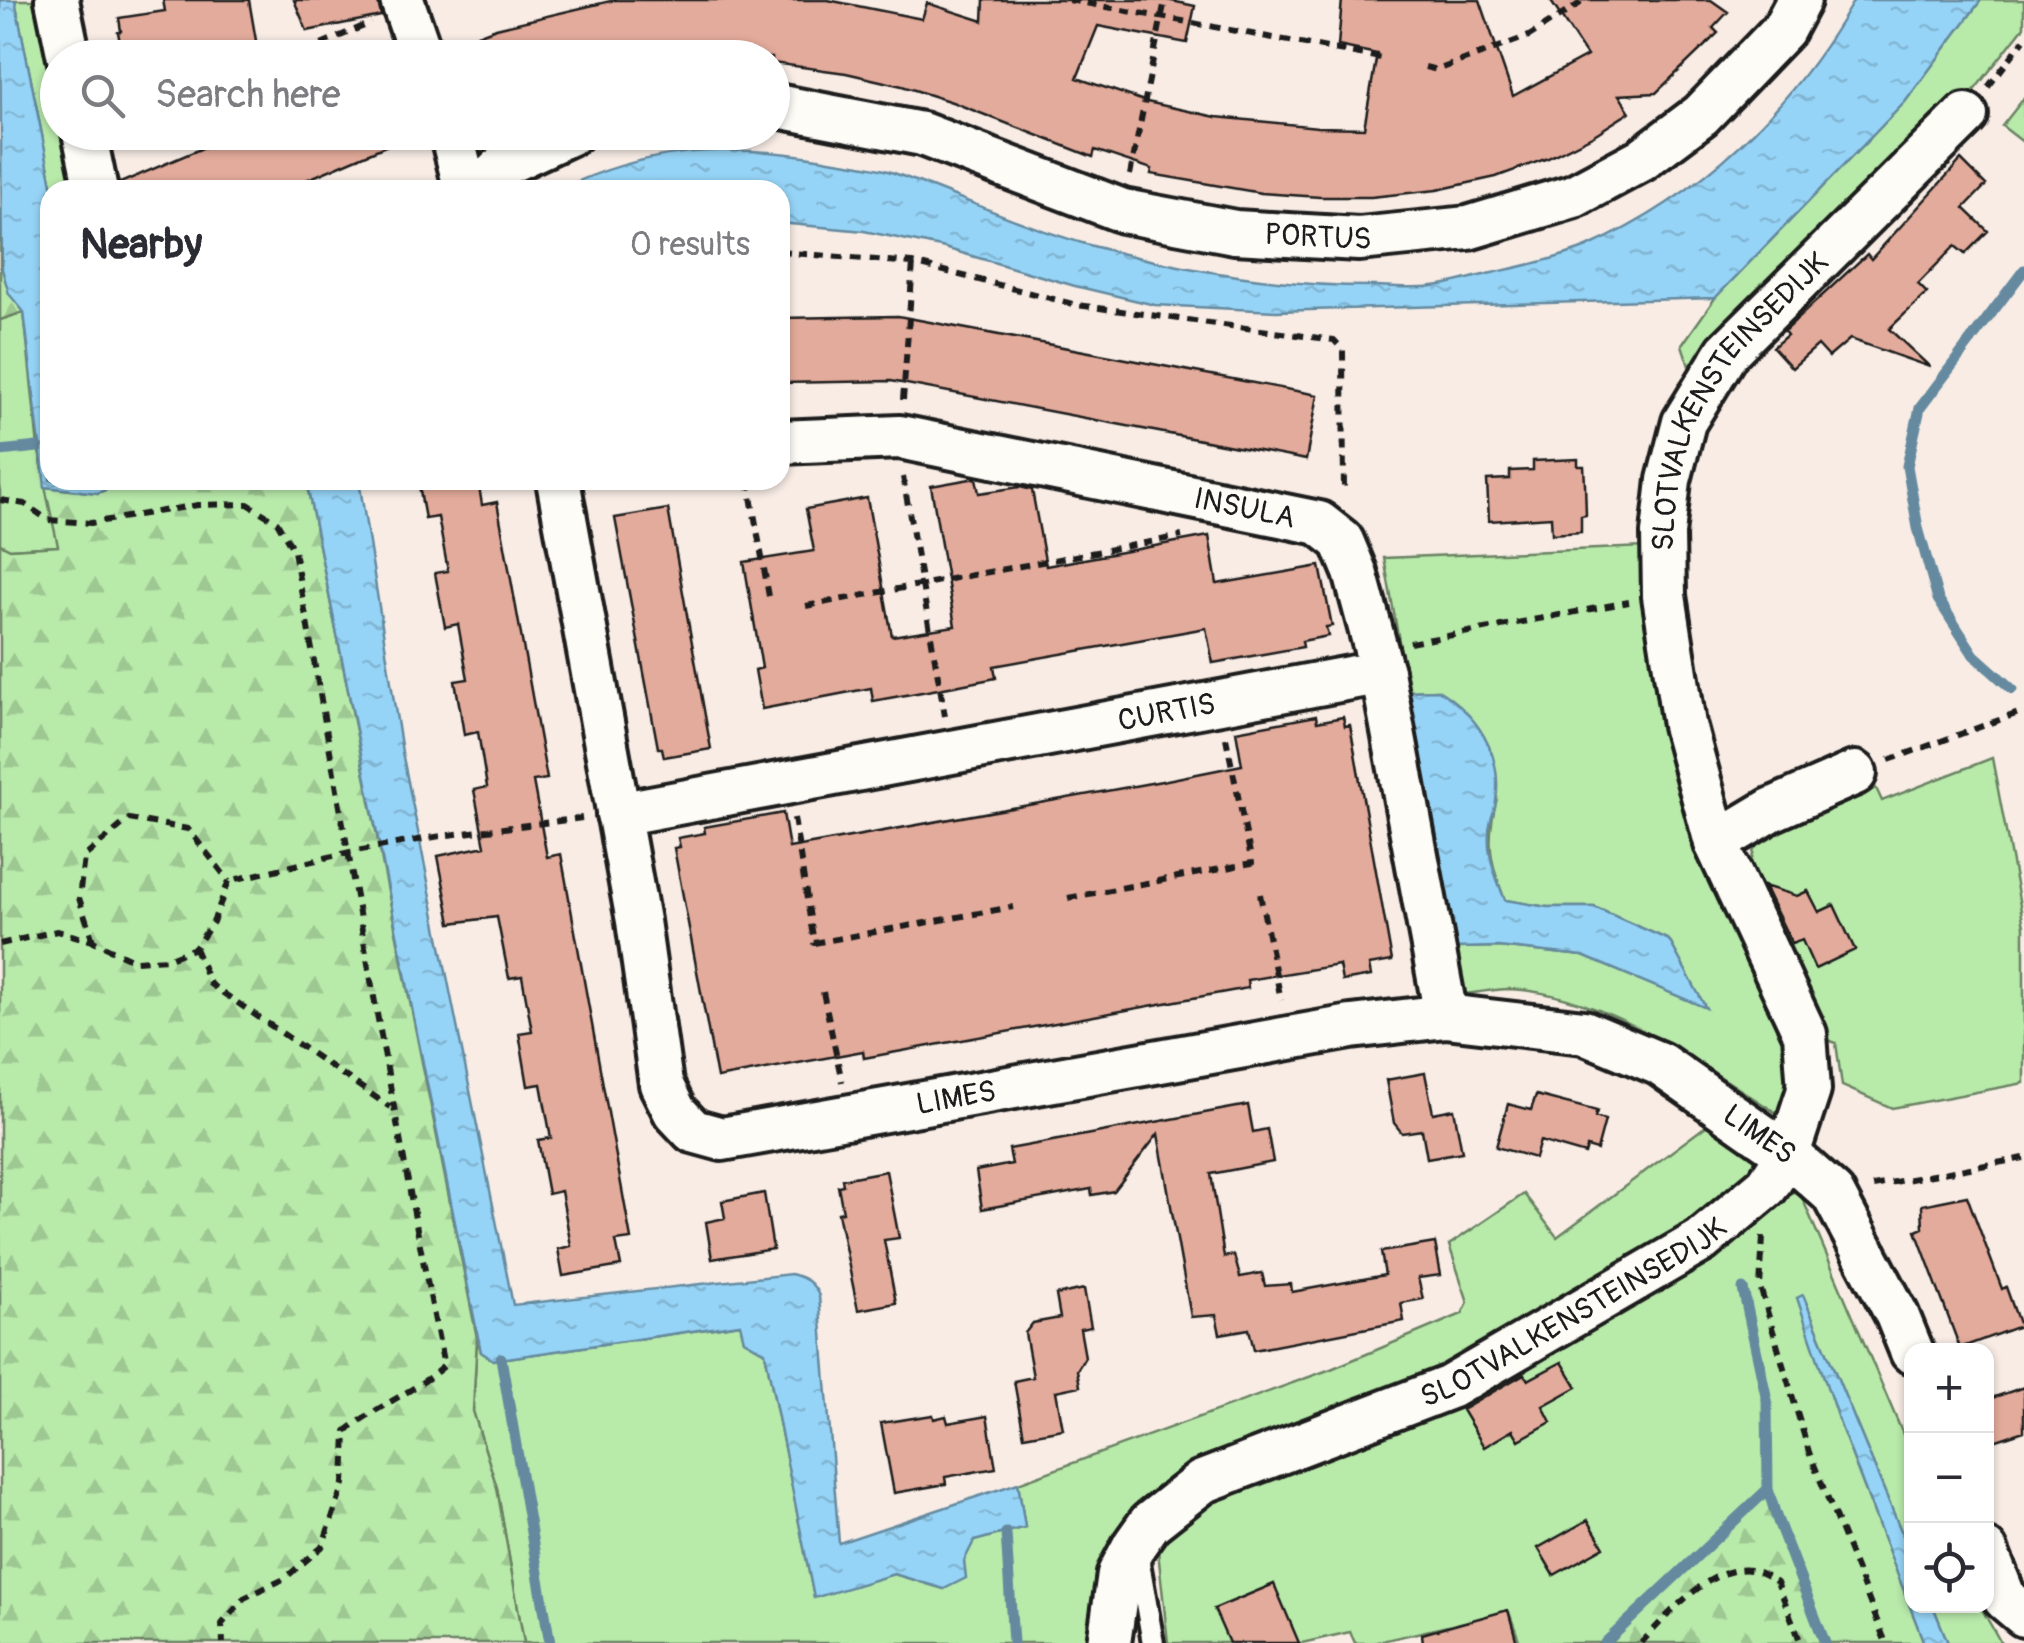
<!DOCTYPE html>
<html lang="en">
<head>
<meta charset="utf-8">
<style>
  body { margin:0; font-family:Pangolin,sans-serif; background:#f2f2f3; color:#2b2b33 }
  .controls { position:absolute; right:30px; bottom:30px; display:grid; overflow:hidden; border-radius:20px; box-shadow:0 2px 8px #0004 }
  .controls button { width:90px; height:90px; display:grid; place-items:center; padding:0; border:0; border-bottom:2px solid #e1e1e2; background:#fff; color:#2b2b33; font:50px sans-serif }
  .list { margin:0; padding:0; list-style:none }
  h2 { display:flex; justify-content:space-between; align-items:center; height:130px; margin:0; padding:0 40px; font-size:42px }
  h2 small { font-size:32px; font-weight:400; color:#7c7c81 }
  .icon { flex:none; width:55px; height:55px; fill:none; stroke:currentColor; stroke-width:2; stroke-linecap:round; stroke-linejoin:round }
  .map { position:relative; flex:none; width:2024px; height:1643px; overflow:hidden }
  .search { position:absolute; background:#fff; box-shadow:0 2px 8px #0004; left:40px; top:40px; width:750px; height:110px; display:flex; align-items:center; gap:25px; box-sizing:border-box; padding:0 35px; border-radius:55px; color:#7c7c81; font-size:38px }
  .panel { position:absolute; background:#fff; box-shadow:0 2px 8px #0004; left:40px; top:180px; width:750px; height:310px; border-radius:30px }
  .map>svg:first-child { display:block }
  .grass { fill:#b8eaaa; stroke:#6a8363; stroke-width:2.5 }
  .forest { fill:url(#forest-firs); stroke:#6a8363; stroke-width:2.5 }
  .park { fill:url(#park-tufts); stroke:#6a8363; stroke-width:2.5 }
  .water { fill:url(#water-ripples); stroke:#658a9f; stroke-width:2.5 }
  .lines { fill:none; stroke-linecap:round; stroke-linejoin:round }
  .stream { stroke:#658a9f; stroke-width:11 }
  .building { fill:#e3ab9b; stroke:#1c1c1c; stroke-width:2.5 }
  .lane-casing { stroke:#1c1c1c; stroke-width:28 }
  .street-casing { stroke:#1c1c1c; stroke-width:50 }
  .path { stroke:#1c1c1c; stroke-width:6; stroke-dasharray:10 8; stroke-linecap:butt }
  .lane { stroke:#fdfcf7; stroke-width:20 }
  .street { stroke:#fdfcf7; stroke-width:42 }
  .labels { text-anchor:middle; stroke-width:8; stroke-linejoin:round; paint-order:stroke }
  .street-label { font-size:30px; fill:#1c1c1c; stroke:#fdfcf7 }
</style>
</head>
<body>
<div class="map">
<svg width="2024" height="1643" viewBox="0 0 2024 1643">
  <defs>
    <pattern id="forest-firs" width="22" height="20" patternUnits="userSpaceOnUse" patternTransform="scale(2.5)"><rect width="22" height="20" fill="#b8eaaa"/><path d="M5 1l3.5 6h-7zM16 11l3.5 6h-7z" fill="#9ec892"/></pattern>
    <pattern id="park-tufts" width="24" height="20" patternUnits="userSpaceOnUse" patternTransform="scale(2.5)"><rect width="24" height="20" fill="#b8eaaa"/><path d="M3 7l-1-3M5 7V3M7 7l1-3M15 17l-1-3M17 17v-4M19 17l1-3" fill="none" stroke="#9ec892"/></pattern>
    <pattern id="water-ripples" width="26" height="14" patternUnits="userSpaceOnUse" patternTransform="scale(2.5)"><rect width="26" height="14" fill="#96d4f7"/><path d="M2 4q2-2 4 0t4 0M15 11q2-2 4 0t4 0" fill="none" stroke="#81b5d3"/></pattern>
  </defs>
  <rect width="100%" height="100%" fill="#f8ece5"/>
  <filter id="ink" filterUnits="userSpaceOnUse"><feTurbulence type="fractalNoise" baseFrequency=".01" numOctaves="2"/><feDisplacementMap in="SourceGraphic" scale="20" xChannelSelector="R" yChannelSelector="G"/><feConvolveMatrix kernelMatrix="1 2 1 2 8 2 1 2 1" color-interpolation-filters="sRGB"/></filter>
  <g filter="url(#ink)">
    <!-- grass -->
    <path class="grass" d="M15 0H37L57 103 58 132 64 133 75 190H53Z
      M1981 0H2024V27L1965 102 1693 378 1682 345 1715 298 1905 102Z
      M24 312 38 447 59 546 10 549 0 544V320Z
      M1646 547 1791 1062 1784 1118C1705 1068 1605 992 1509 989 1494 989 1478 993 1463 994L1455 948 1498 947 1583 956 1705 1007 1669 940 1594 907H1547L1505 900C1489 860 1486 840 1497 798L1438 690 1408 691 1384 558Z
      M1992 758 2024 926V1083L1892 1108 1842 1086 1836 1043 1815 1035 1749 874 1756 839 1876 788 1882 801Z
      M1710 1123 1764 1157 1729 1202 1522 1327 1411 1382 1174 1478C1100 1533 1109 1558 1096 1643H524L497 1488 473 1411 477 1338 481 1352 493 1360 741 1324 744 1340 765 1352 814 1597 894 1574 944 1589 974 1541 1025 1527 1018 1483 1331 1369 1462 1314 1468 1302 1449 1245 1524 1194 1557 1237Z
      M1798 1188 1911 1453V1555L1803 1295 1838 1419 1924 1643H1825L1768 1490 1605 1643H1520L1509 1612 1373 1643H1355L1350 1632 1302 1643H1168L1157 1542 1212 1498 1664 1284 1745 1233Z
      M1933 1606H1980L2001 1643H1948Z"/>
    <!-- forest -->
    <path class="forest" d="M0 208C2 248 0 280 24 312L0 320Z
      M129 480H306L477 1338 473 1411 497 1488 524 1643H0V544L10 549 58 546 45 487 98 493Z
      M1768 1489 1776 1516 1825 1643H1605Z"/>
    <!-- park -->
    <path class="park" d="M2024 98V143L2002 126Z"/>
    <!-- water -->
    <path class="water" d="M0 0H15L53 190H50V480H129L98 493 45 487 24 312 9 294 2 269Z
      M1854 0H1981L1905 102 1715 298 1276 311 1155 305 1075 286 941 247 864 231 780 223V190H559C647 147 728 143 824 159 846 163 870 165 891 172 957 195 1021 226 1089 245 1181 270 1277 286 1373 286 1392 286 1414 289 1433 286 1453 284 1473 277 1492 273 1523 266 1557 259 1587 247 1702 196 1792 108 1854 0Z
      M306 480H359L402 752 513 1305 791 1274C806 1278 813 1282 819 1296L839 1543 1018 1483 1025 1527 974 1541 964 1561 966 1578 944 1589 894 1574 814 1598 765 1352 744 1340 740 1324 493 1360 481 1352Z
      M1438 690C1477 714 1503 753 1496 801 1495 811 1489 821 1489 832 1487 856 1496 878 1505 900L1547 907H1594L1669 940 1706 1008 1583 956 1498 947 1455 948 1408 691Z
      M1803 1295 1911 1555 1912 1606H1933L1948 1643H1924L1838 1419 1797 1298Z"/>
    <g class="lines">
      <!-- stream -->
      <path class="stream" d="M0 451 38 447
        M2012 689 1974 655 1938 599 1918 528 1907 466 1920 408 2024 270
        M1743 1289 1767 1400 1768 1489 1776 1516 1825 1643
        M501 1358 550 1643
        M1006 1533 1013 1643
        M1605 1643 1768 1489"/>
    </g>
    <!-- building -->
    <path class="building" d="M163 0H249L259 58H123L118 32 121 31 119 18 165 11Z
      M294 0H378L381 16 307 31Z
      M615 0H828L922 19 927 3 983 21 984 0H1167L1195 6 1187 43 1098 26 1077 78 1147 102 1216 117 1318 127 1364 128 1377 54 1338 46 1342 0H1480L1513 96 1587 56 1550 0H1711L1728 12 1713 28 1718 33 1656 93 1619 95 1630 112 1594 135 1548 158 1496 177 1437 190 1371 197H1320L1261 193 1151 174 1152 169 1095 150 1093 157 952 102 902 86 846 73 772 63V58H446L445 47 496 28Z
      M240 132H418L283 190H120V183Z
      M1961 160 1986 185 1964 208 1988 231 1965 254 1955 246 1918 284 1927 293 1889 329 1930 367 1850 339 1829 357 1818 345 1792 368 1773 347 1787 335 1784 331 1867 254 1871 259Z
      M898 316 1318 395 1306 460 891 381 780 383V318Z
      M1578 459V466H1584L1585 484 1586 515 1581 516V532L1552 534 1551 517 1489 521 1487 480 1510 479V471L1533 470V461Z
      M976 478 979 493 1020 487 1032 490 1046 566 1209 536 1217 584 1320 566 1332 626 1326 627 1328 636 1302 641 1303 647 1213 663 1206 628 994 666 996 678 960 685 873 701 871 688 762 709 755 670 762 668 744 562 814 551 806 509 867 498 892 636 955 626 931 486Z
      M418 480H478L482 505 497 502 547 779 533 781 547 857 561 854 631 1239 616 1241 621 1266 563 1276 558 1249 571 1246 561 1191 548 1194 538 1140 551 1138 541 1084 528 1086 519 1033 532 1031 522 976 509 978 497 917 451 923 438 856 485 846 474 790 487 787 478 732 464 735 460 709 455 681 468 679 458 624 445 627 435 573 448 571 438 517 425 519Z
      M668 509 711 749 664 757 662 748H658L615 518Z
      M1316 716 1317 722 1343 717 1345 726 1350 725 1392 961 1369 965 1371 976 1342 981 1339 965 1247 980 1248 988 1039 1026 864 1058 863 1051 717 1078 674 848 680 847 678 838 705 833 704 827 783 813 789 848 1162 781 1242 765 1236 731Z
      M1764 886 1797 896 1808 891 1819 912 1834 905 1855 950 1815 969 1802 940 1792 944Z
      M1425 1073 1433 1113 1454 1109 1462 1152 1427 1158 1422 1130 1402 1133 1394 1123 1386 1080Z
      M1536 1095 1597 1111 1595 1117 1605 1120 1597 1150 1587 1147 1585 1154 1540 1141 1535 1158 1496 1147 1508 1104 1531 1110Z
      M1248 1105 1253 1132 1267 1129 1273 1162 1211 1174 1224 1257 1234 1255 1240 1277 1262 1273 1265 1286 1291 1284 1292 1292 1385 1275 1381 1252 1435 1243 1441 1275 1418 1278 1423 1299 1401 1303 1404 1321 1254 1350 1249 1329 1220 1334 1216 1315 1191 1317 1158 1134 1114 1191 1092 1195 1091 1189 982 1209 976 1171 1012 1164 1009 1149Z
      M886 1171 899 1238 884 1240 896 1303 858 1310 838 1213 843 1212 838 1186 843 1185 842 1179Z
      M764 1193 773 1249 712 1259 706 1222 725 1218 722 1201Z
      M1967 1196 2002 1289 2006 1287 2020 1326 1960 1348 1916 1231 1923 1228 1922 1205Z
      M1084 1289 1091 1327 1080 1329 1085 1357 1077 1370 1080 1386 1056 1391 1063 1429 1024 1436 1014 1381 1033 1377 1025 1333 1033 1323 1060 1318 1056 1295Z
      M1562 1362 1577 1387 1543 1406 1551 1422 1519 1440 1513 1430 1484 1447 1462 1410 1524 1374 1528 1380Z
      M2024 1387V1431L1994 1441 1986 1419V1400Z
      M933 1415 934 1419 946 1416 948 1423 987 1416 996 1468 945 1477 946 1484 894 1493 881 1423Z
      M1588 1520 1604 1547 1554 1575 1538 1548Z
      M1274 1584 1299 1643H1229L1214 1609Z
      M1508 1610 1517 1643H1423L1422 1634Z"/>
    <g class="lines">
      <defs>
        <path id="lane" d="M1137 1551 1153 1643"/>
        <g id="street">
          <path d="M57 0 69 58"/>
          <path d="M402 0 422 58"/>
          <path id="s1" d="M772 105 922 134 1123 211 1235 232 1359 239 1468 228 1574 196 1641 160 1701 115 1783 30 1799 0"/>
          <path d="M84 132 96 190"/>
          <path d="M451 132 466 190"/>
          <path d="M478 190 506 163 573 132"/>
          <path id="s2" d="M780 442 900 437 1319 523 1342 541 1355 572 1382 672 1446 1016"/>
          <path id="s3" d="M558 480 638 921 661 1084 675 1112 693 1131 722 1139 1351 1027 1446 1016 1584 1032 1660 1064 1788 1154 1833 1194 1897 1315 1912 1352"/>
          <path id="s4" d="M618 814 1382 672"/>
          <path d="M1716 843 1771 810 1855 773"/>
          <path d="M1986 1551 2005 1599 2024 1615"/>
          <path id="s5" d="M1109 1643 1119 1574 1135 1544 1150 1523 1202 1482 1450 1387 1701 1241 1767 1186 1788 1154 1809 1090 1805 1034 1716 843 1684 725 1664 596 1663 534 1669 480 1684 422 1727 352 1966 115"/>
        </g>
      </defs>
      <!-- lane casing -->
      <use href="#lane" class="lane-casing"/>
      <!-- street casing -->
      <use href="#street" class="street-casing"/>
      <!-- path -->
      <path class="path" d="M1069 0 1381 58
        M288 58 371 23
        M1425 67 1437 70 1529 36 1579 4 1580 0
        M1988 87 2024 40
        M1130 175 1165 0
        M780 252 913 263 1077 305 1334 340 1343 350 1344 493
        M903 400 913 263
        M903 477 945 716
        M748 480 770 602
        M0 500 25 504 48 520 91 523 198 505 248 504 277 522 294 551C344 823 389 1095 444 1366 414 1392 377 1406 346 1431L344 1484 322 1547 284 1579 244 1598 222 1624 223 1643
        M806 606 1182 536
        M1410 643 1629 602
        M1889 760 2024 711
        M794 818 814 943 1013 907
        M1260 894 1281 1000
        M1068 898 1252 863 1226 738
        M93 941 79 898 84 857 129 819 188 829 229 881
        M0 944 57 931 93 941 135 961 167 959 195 948 213 922 229 881 350 852 441 836 582 818
        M195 948 210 984 390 1107
        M823 992 842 1082
        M1873 1186 2024 1158
        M1763 1237 1760 1287 1809 1452 1886 1643
        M1641 1643C1667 1616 1713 1560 1756 1571 1763 1573 1771 1578 1777 1582L1801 1643"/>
      <!-- lane -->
      <use href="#lane" class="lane"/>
      <!-- street -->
      <use href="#street" class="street"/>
    </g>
  </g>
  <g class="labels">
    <!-- street labels -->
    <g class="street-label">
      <text dy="10" stroke="none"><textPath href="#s1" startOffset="565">PORTUS</textPath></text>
      <text dy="10" stroke="none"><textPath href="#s5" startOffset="1682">SLOTVALKENSTEINSEDIJK</textPath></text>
      <text dy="10" stroke="none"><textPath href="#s2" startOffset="472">INSULA</textPath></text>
      <text dy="10" stroke="none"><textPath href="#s4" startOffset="558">CURTIS</textPath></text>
      <text dy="10" stroke="none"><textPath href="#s3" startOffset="938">LIMES</textPath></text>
      <text dy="10" stroke="none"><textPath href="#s3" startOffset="1778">LIMES</textPath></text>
      <text dy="10" stroke="none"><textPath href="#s5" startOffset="605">SLOTVALKENSTEINSEDIJK</textPath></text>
    </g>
  </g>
</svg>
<div class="controls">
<button>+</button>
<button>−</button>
<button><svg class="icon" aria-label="locate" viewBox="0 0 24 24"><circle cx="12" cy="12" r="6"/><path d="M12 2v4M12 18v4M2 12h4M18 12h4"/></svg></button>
</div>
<div class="search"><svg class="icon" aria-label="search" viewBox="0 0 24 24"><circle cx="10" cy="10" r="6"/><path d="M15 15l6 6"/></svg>Search here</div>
<section class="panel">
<h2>Nearby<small>0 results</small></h2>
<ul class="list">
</ul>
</section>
</div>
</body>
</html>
